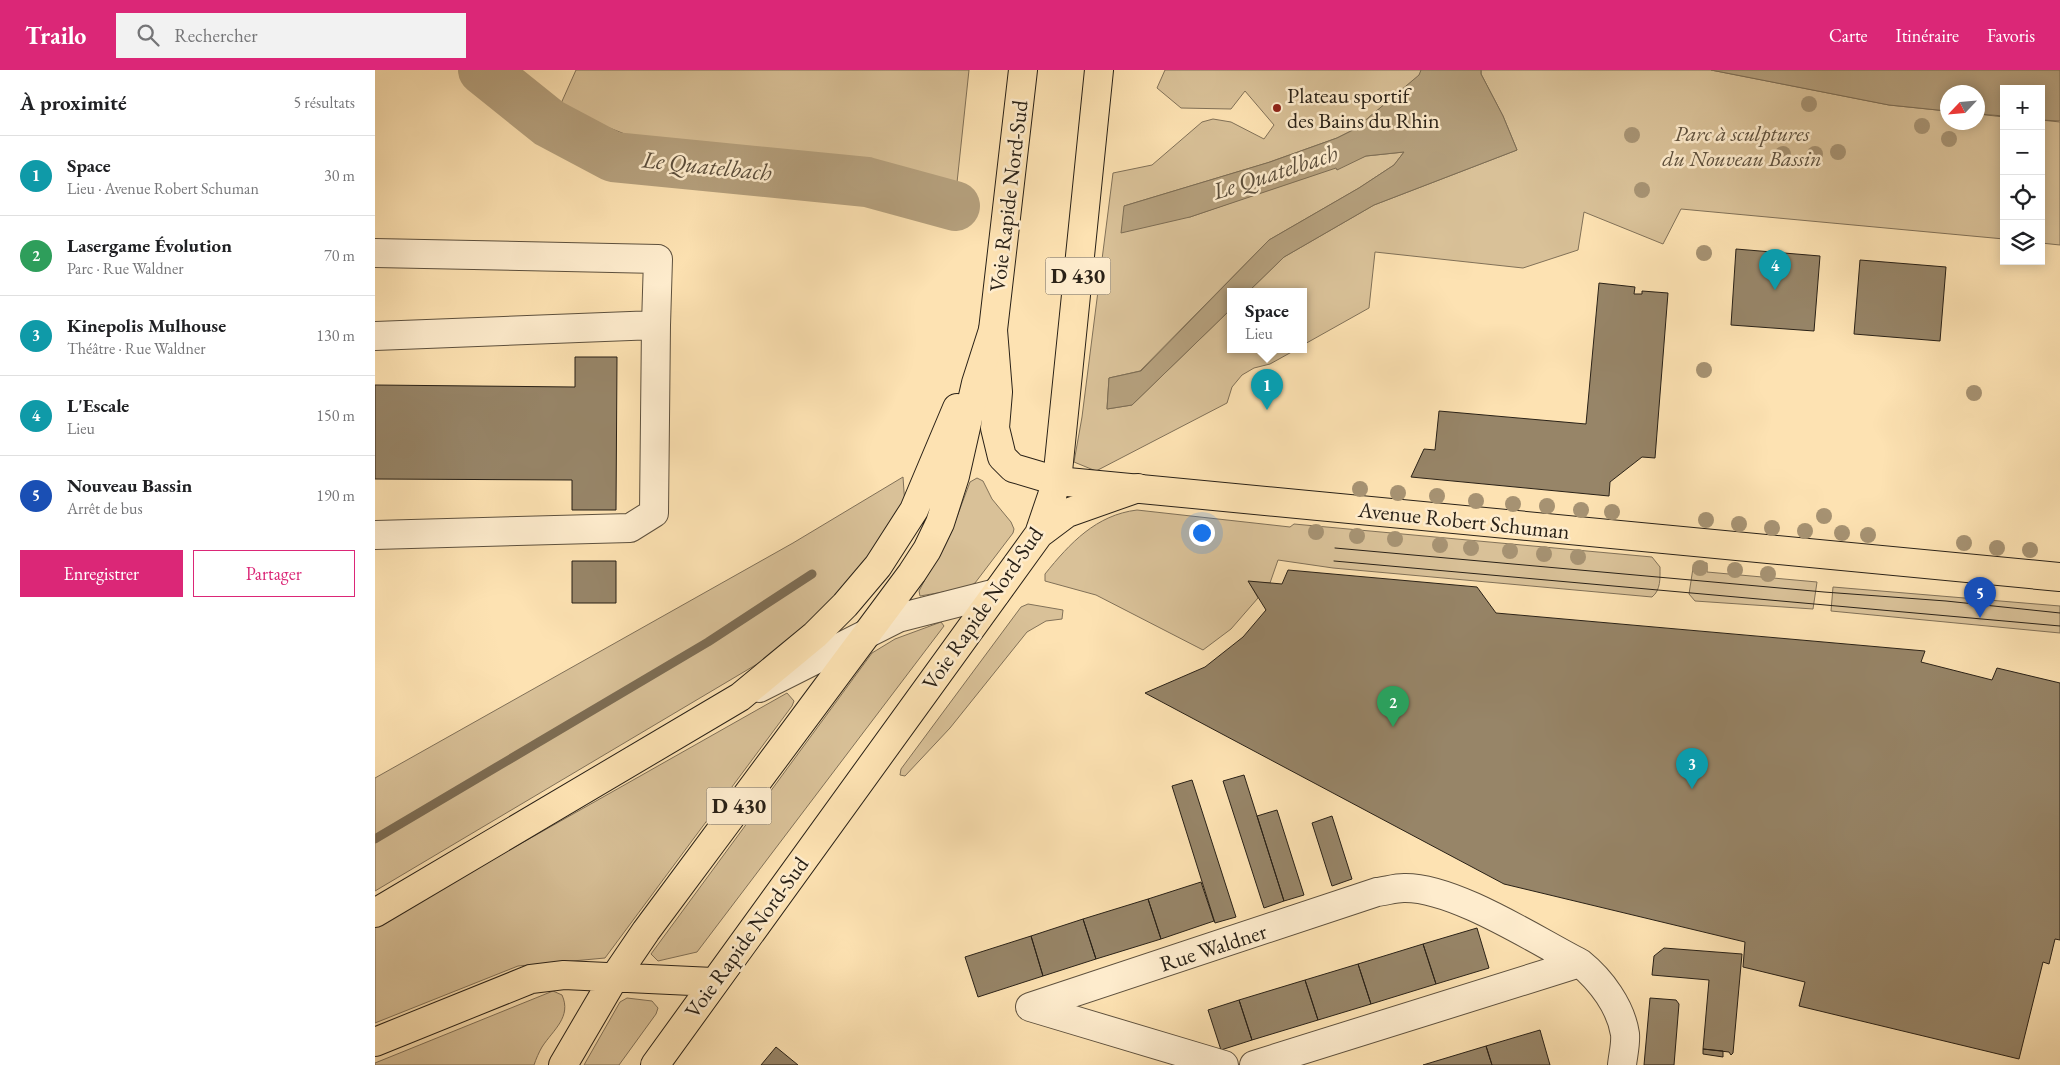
<!DOCTYPE html>
<html lang="fr">
<head>
<meta charset="utf-8">
<style>
  body { margin:0; font-family:"EB Garamond",serif; background:#f2f2f2; color:#202124 }
  .controls { position:absolute; right:15px; top:15px; display:grid; overflow:hidden; border-radius:0px; box-shadow:0 2px 12px #0003 }
  .controls button { width:45px; height:45px; display:grid; place-items:center; padding:0; border:0; border-bottom:1px solid #e0e0e0; background:#fff; color:#202124; font:25px sans-serif }
  .compass { position:absolute; left:1565px; top:15px; width:45px; height:45px; border-radius:50%; background:#fff; box-shadow:0 2px 12px #0003; rotate:244deg }
  .you { position:absolute; left:826px; top:462px; width:18px; height:18px; margin:-12px; border:4px solid #fff; border-radius:50%; background:#1a73e8; box-shadow:0 0 0 8px #1a73e833 }
  .badge { display:grid; place-items:center; width:32px; height:32px; border-radius:50%; background:#db2777; color:#fff; font-size:16px; font-weight:700 }
  .pin { position:absolute; translate:-50% -41px; filter:drop-shadow(0 1px 2px #0008) }
  .pin::after { content:''; position:absolute; top:26px; width:18px; height:15px; background:inherit; clip-path:polygon(0 0,100% 0,50% 100%) }
  .popup { position:absolute; left:852px; top:218px; width:80px; height:65px; box-sizing:border-box; display:grid; place-content:center; border-radius:0px; background:#fff; filter:drop-shadow(0 1px 4px #0005); font-size:16px; white-space:nowrap; color:#757577 }
  .popup b { font-size:19px; color:#202124 }
  .popup::after { content:''; position:absolute; left:50%; top:100%; margin-left:-10px; border:10px solid transparent; border-top-color:#fff }
  .list { margin:0; padding:0; list-style:none }
  h2 { display:flex; justify-content:space-between; align-items:center; height:65px; margin:0; padding:0 20px; font-size:21px }
  h2 small { font-size:16px; font-weight:400; color:#757577 }
  .list li { display:grid; grid-template-columns:32px 1fr auto; gap:15px; align-items:center; box-sizing:border-box; height:80px; padding:0 20px; border-top:1px solid #e0e0e0 }
  .list b { display:block; font-size:19px; white-space:nowrap }
  .list p { margin:0; font-size:16px; white-space:nowrap; color:#757577 }
  .list em { font-size:16px; font-style:normal; color:#757577 }
  .actions { display:flex; gap:10px; padding:15px 20px }
  .actions a { flex:1; padding:11px 0; border:1px solid #db2777; border-radius:0px; text-align:center; font-size:18px; color:#db2777 }
  .actions .main { background:#db2777; color:#fff }
  .icon { flex:none; width:28px; height:28px; fill:none; stroke:currentColor; stroke-width:2; stroke-linecap:round; stroke-linejoin:round }
  .map { position:relative; flex:none; width:1685px; height:995px; overflow:hidden }
  header { display:flex; align-items:center; gap:30px; box-sizing:border-box; height:70px; padding:0 25px; background:#db2777; color:#fff }
  header strong { font-size:24px }
  nav { display:flex; gap:28px; margin-inline-start:auto; font-size:18px }
  .search { width:350px; height:45px; background:#f2f2f2; display:flex; align-items:center; gap:12px; box-sizing:border-box; padding:0 18px; border-radius:0px; color:#757577; font-size:19px }
  main { display:flex }
  aside { flex:1; background:#fff }
  .map>svg:first-child { display:block }
  .green { fill:#d9c198; stroke:#817158 }
  .water { fill:#b5a07d; stroke:#7d6d54 }
  .lines { fill:none; stroke-linecap:round; stroke-linejoin:round }
  .stream { stroke:#7d6d54; stroke-width:9 }
  .river { stroke:#b5a07d; stroke-width:50 }
  .building { fill:#978568; stroke:#292117 }
  .minor-casing { stroke:#5e513e; stroke-width:30 }
  .major-casing { stroke:#292117; stroke-width:30 }
  .highway-casing { stroke:#292117; stroke-width:30 }
  .minor { stroke:#feeccd; stroke-width:28 }
  .major { stroke:#fde2b2; stroke-width:28 }
  .highway { stroke:#fde2b2; stroke-width:28 }
  .tram { stroke:#292117; stroke-width:1 }
  .tree { fill:#a69272 }
  .poi-dot { fill:#8f2418; stroke:#feeccd; stroke-width:2 }
  .labels { text-anchor:middle; stroke-width:5; stroke-linejoin:round; paint-order:stroke }
  .shield { fill:#feeccd; stroke:#695e4e; stroke-width:1 }
  .shield-label { font-size:21px; font-weight:bold; fill:#292117 }
  .poi-label { font-size:22px; fill:#292117; stroke:#feeccd; text-anchor:start }
  .park-label { font-size:22px; font-style:italic; fill:#5e513e; stroke:#feeccd }
  .street-label { font-size:22px; fill:#292117; stroke:#feeccd }
  .water-label { font-size:24px; font-style:italic; fill:#5a4d3b; stroke:#feeccd }
</style>
</head>
<body>
<header>
<strong>Trailo</strong>
<div class="search"><svg class="icon" aria-label="search" viewBox="0 0 24 24"><circle cx="10" cy="10" r="6"/><path d="M15 15l6 6"/></svg>Rechercher</div>
<nav><a>Carte</a><a>Itinéraire</a><a>Favoris</a></nav>
</header>
<main>
<aside>
<h2>À proximité<small>5 résultats</small></h2>
<ul class="list">
<li><span class="badge" style="background:#0f9aa8">1</span><div><b>Space</b><p>Lieu · Avenue Robert Schuman</p></div><em>30 m</em></li>
<li><span class="badge" style="background:#2e9e5b">2</span><div><b>Lasergame Évolution</b><p>Parc · Rue Waldner</p></div><em>70 m</em></li>
<li><span class="badge" style="background:#0f9aa8">3</span><div><b>Kinepolis Mulhouse</b><p>Théâtre · Rue Waldner</p></div><em>130 m</em></li>
<li><span class="badge" style="background:#0f9aa8">4</span><div><b>L'Escale</b><p>Lieu</p></div><em>150 m</em></li>
<li><span class="badge" style="background:#1a4fb4">5</span><div><b>Nouveau Bassin</b><p>Arrêt de bus</p></div><em>190 m</em></li>
</ul>
<div class="actions"><a class="main">Enregistrer</a><a>Partager</a></div>
</aside>
<div class="map">
<svg width="1685" height="995" viewBox="0 0 1685 995">
  <rect width="100%" height="100%" fill="#fde2b2"/>
  <filter id="stains"><feTurbulence type="fractalNoise" baseFrequency=".004" numOctaves="4"/><feColorMatrix values="0 0 0 0 .2 0 0 0 0 .09 0 0 0 0 .02 0 0 0 .5 -.17"/></filter>
  <radialGradient id="worn" r=".72"><stop offset=".6" stop-color="#630" stop-opacity="0"/><stop offset="1" stop-color="#630" stop-opacity=".3"/></radialGradient>
  <!-- green -->
  <path class="green" d="M201 0H594L581 122 488 96 275 74 184 38Z
    M790 0H1046L1045 5 980 59 962 68 892 93 749 136 815 147 991 86 1029 82 1019 95 984 118 894 170 765 301 734 308 732 339 757 335 856 239V279H922L895 294 879 298 867 305 857 317 852 333 721 401 699 392 707 347 738 103 777 95 827 52 838 49 856 52 889 69 899 55 870 21 856 39 806 38 782 18Z
    M1106 0H1336L1514 35 1572 41V52H1602L1603 44 1629 47V169L1306 139 1288 174 1209 142 1203 180 1148 198 1000 182 994 238 928 275V221H874L909 187 999 135 1142 80 1128 46 1106 4Z
    M1666 50 1685 52V175L1666 173Z
    M528 407 530 436 472 518 399 584 0 821V708L418 473Z
    M602 408 608 411 617 429 636 452 639 459 638 463 600 513 591 518 545 526 544 521 580 452 595 412Z
    M762 440 915 457 919 454 1277 487 1285 497C1285 508 1286 520 1277 527L958 498 903 490 895 513 874 512 883 528 856 559 828 580 721 525 670 511V504C695 473 721 445 762 440Z
    M1325 493H1332V502L1442 512 1438 539 1320 531 1314 524 1318 498Z
    M1458 517 1685 536V563L1456 541Z
    M653 534 688 540 687 549 671 551 652 562 575 658 530 706 525 705 526 699 646 537Z
    M566 552 569 556 322 882 283 891 276 884 497 583 520 569Z
    M412 623 419 631 417 636 230 888 143 896 0 953V856Z
    M178 921 187 925C197 947 178 960 167 977 164 982 161 989 159 995H0V993Z
    M252 928 277 931 283 938 281 944 244 995H209L245 932Z"/>
  <!-- water -->
  <path class="water" d="M1046 0H1106V4L1128 46 1142 80 999 135 909 187 874 221H856V239L757 335 732 339 734 308 766 301 894 170 984 118 1019 95 1029 82 991 86 962 100 961 98 815 147 746 163 749 136 895 92 962 68 980 59 1044 5Z
    M1336 0H1685V51L1666 50V19H1629V46L1603 44 1602 22H1572V41L1514 35Z"/>
  <g class="lines">
    <!-- stream -->
    <path class="stream" d="M0 769 333 572 437 504"/>
    <!-- river -->
    <path class="river" d="M108 0 174 53 238 87 492 112 580 136"/>
  </g>
  <!-- building -->
  <path class="building" d="M1361 179 1445 186 1439 261 1356 255Z
    M1485 190 1571 197 1565 271 1479 264Z
    M1224 213 1260 217 1259 224H1267V221L1293 223 1280 388 1267 387 1235 412 1234 426 1036 407 1049 379 1060 380 1064 341 1211 354Z
    M200 287H242L241 440H197V410L0 409V315L200 317Z
    M197 491H241V533H197Z
    M913 500 1102 517 1121 543 1550 581 1546 592 1617 610 1622 598 1685 613V870L1680 869 1674 894 1668 892 1644 989 1424 936 1430 912 1368 897 1370 872 1129 814 770 623 830 597 868 567 891 540 873 511 907 514Z
    M869 705 909 831 889 838 848 711Z
    M817 710 861 847 840 853 797 716Z
    M902 740 929 825 909 831 882 746Z
    M957 746 977 809 957 816 937 753Z
    M826 812 839 851 786 869 773 829Z
    M773 829 786 869 721 889 708 849Z
    M708 849 721 889 668 906 656 866Z
    M1102 858 1114 898 1061 914 1048 874Z
    M656 866 668 906 603 927 590 887Z
    M1048 874 1061 914 996 934 983 894Z
    M1289 878 1367 884 1358 983 1356 985 1354 982 1328 979 1334 910 1277 905 1279 886Z
    M983 894 996 934 943 950 930 910Z
    M930 910 943 950 877 970 864 930Z
    M1275 928 1301 930 1304 934 1299 995H1269Z
    M864 930 877 970 846 980 833 940Z
    M1165 960 1175 995H1117L1111 976Z
    M1111 976 1117 995H1048Z
    M401 977 423 995H386Z
    M1328 979 1348 981V987L1328 984Z"/>
  <g class="lines">
    <defs>
      <path id="minor" d="M0 183 283 189 281 255 0 266
        M0 465 255 458 279 443 281 255
        M384 618 523 548 621 523
        M849 995 655 937 1002 822C1011 821 1020 818 1029 818 1079 817 1160 870 1205 893 1226 910 1246 937 1250 964 1251 974 1248 985 1247 995
        M879 995 1205 893"/>
      <path id="major" d="M618 260 623 322 620 358 627 387 638 398 682 411 1685 507"/>
      <path id="highway" d="M664 464 692 443 763 418
        M0 843 365 627 440 565 470 535 503 496 539 440 582 338
        M0 972 156 909 189 905 338 912
        M188 995 239 908 271 861 537 503 552 480 565 453 580 406 601 313 618 260 648 0
        M280 995 664 464 682 411 724 0"/>
    </defs>
    <!-- minor casing -->
    <use href="#minor" class="minor-casing"/>
    <!-- major casing -->
    <use href="#major" class="major-casing"/>
    <!-- highway casing -->
    <use href="#highway" class="highway-casing"/>
    <!-- minor -->
    <use href="#minor" class="minor"/>
    <!-- major -->
    <use href="#major" class="major"/>
    <!-- highway -->
    <use href="#highway" class="highway"/>
    <!-- tram -->
    <path class="tram" d="M960 478 1449 522 1571 531 1685 543
      M959 491 1685 556"/>
  </g>
  <!-- trees -->
  <g class="tree">
    <circle cx="1434" cy="34" r="8"/>
    <circle cx="1547" cy="56" r="8"/>
    <circle cx="1257" cy="65" r="8"/>
    <circle cx="1574" cy="69" r="8"/>
    <circle cx="1463" cy="82" r="8"/>
    <circle cx="1408" cy="84" r="8"/>
    <circle cx="1440" cy="84" r="8"/>
    <circle cx="1267" cy="120" r="8"/>
    <circle cx="1329" cy="183" r="8"/>
    <circle cx="1329" cy="300" r="8"/>
    <circle cx="1599" cy="323" r="8"/>
    <circle cx="985" cy="419" r="8"/>
    <circle cx="1023" cy="423" r="8"/>
    <circle cx="1062" cy="426" r="8"/>
    <circle cx="1101" cy="431" r="8"/>
    <circle cx="1138" cy="434" r="8"/>
    <circle cx="1172" cy="436" r="8"/>
    <circle cx="1206" cy="440" r="8"/>
    <circle cx="1237" cy="442" r="8"/>
    <circle cx="1449" cy="446" r="8"/>
    <circle cx="1331" cy="450" r="8"/>
    <circle cx="1364" cy="454" r="8"/>
    <circle cx="1397" cy="458" r="8"/>
    <circle cx="1430" cy="461" r="8"/>
    <circle cx="941" cy="462" r="8"/>
    <circle cx="1467" cy="463" r="8"/>
    <circle cx="1493" cy="465" r="8"/>
    <circle cx="982" cy="466" r="8"/>
    <circle cx="1020" cy="469" r="8"/>
    <circle cx="1589" cy="473" r="8"/>
    <circle cx="1065" cy="475" r="8"/>
    <circle cx="1096" cy="478" r="8"/>
    <circle cx="1622" cy="478" r="8"/>
    <circle cx="1655" cy="480" r="8"/>
    <circle cx="1135" cy="481" r="8"/>
    <circle cx="1169" cy="484" r="8"/>
    <circle cx="1203" cy="487" r="8"/>
    <circle cx="1325" cy="498" r="8"/>
    <circle cx="1360" cy="500" r="8"/>
    <circle cx="1393" cy="504" r="8"/>
  </g>
  <!-- markers -->
  <circle class="poi-dot" cx="902" cy="38" r="5"/>
  <g class="labels">
    <!-- shield labels -->
    <g class="shield">
      <rect x="670.5" y="187.5" width="65" height="37" rx="4"/>
      <rect x="331.5" y="717.5" width="65" height="37" rx="4"/>
    </g>
    <g class="shield-label">
      <text x="703" y="213">D 430</text>
      <text x="364" y="743">D 430</text>
    </g>
    <!-- poi labels -->
    <g class="poi-label">
      <text x="912" y="33">Plateau sportif<tspan x="912" dy="25">des Bains du Rhin</tspan></text>
    </g>
    <!-- park labels -->
    <g class="park-label">
      <text x="1367" y="71">Parc à sculptures<tspan x="1367" dy="25">du Nouveau Bassin</tspan></text>
    </g>
    <!-- street labels -->
    <g class="street-label">
      <text transform="translate(633 126) rotate(-83)" y="8">Voie Rapide Nord-Sud</text>
      <text transform="translate(1089 450) rotate(6)" y="8">Avenue Robert Schuman</text>
      <text transform="translate(607 538) rotate(-55)" y="8">Voie Rapide Nord-Sud</text>
      <text transform="translate(371 867) rotate(-54)" y="8">Voie Rapide Nord-Sud</text>
      <text transform="translate(838 877) rotate(-18)" y="8">Rue Waldner</text>
    </g>
    <!-- water labels -->
    <g class="water-label">
      <text transform="translate(332 96) rotate(6)" y="8">Le Quatelbach</text>
      <text transform="translate(900 102) rotate(-18)" y="8">Le Quatelbach</text>
    </g>
  </g>
  <rect width="100%" height="100%" filter="url(#stains)"/>
  <rect width="100%" height="100%" fill="url(#worn)"/>
</svg>
<div class="controls">
<button>+</button>
<button>−</button>
<button><svg class="icon" aria-label="locate" viewBox="0 0 24 24"><circle cx="12" cy="12" r="6"/><path d="M12 2v4M12 18v4M2 12h4M18 12h4"/></svg></button>
<button><svg class="icon" aria-label="layers" viewBox="0 0 24 24"><path d="M12 4l9 5-9 5-9-5zM3 14l9 5 9-5"/></svg></button>
</div>
<svg class="compass" viewBox="-18 -18 36 36"><path d="M0-13l5 13h-10z" fill="#e53935"/><path d="M0 13l5-13h-10z" fill="#757577"/></svg>
<div class="you"></div>
<div class="pin badge" style="left:892px;top:340px;background:#0f9aa8">1</div>
<div class="popup"><b>Space</b>Lieu</div>
<div class="pin badge" style="left:1018px;top:657px;background:#2e9e5b">2</div>
<div class="pin badge" style="left:1317px;top:719px;background:#0f9aa8">3</div>
<div class="pin badge" style="left:1400px;top:220px;background:#0f9aa8">4</div>
<div class="pin badge" style="left:1605px;top:548px;background:#1a4fb4">5</div>
</div>
</main>
</body>
</html>
